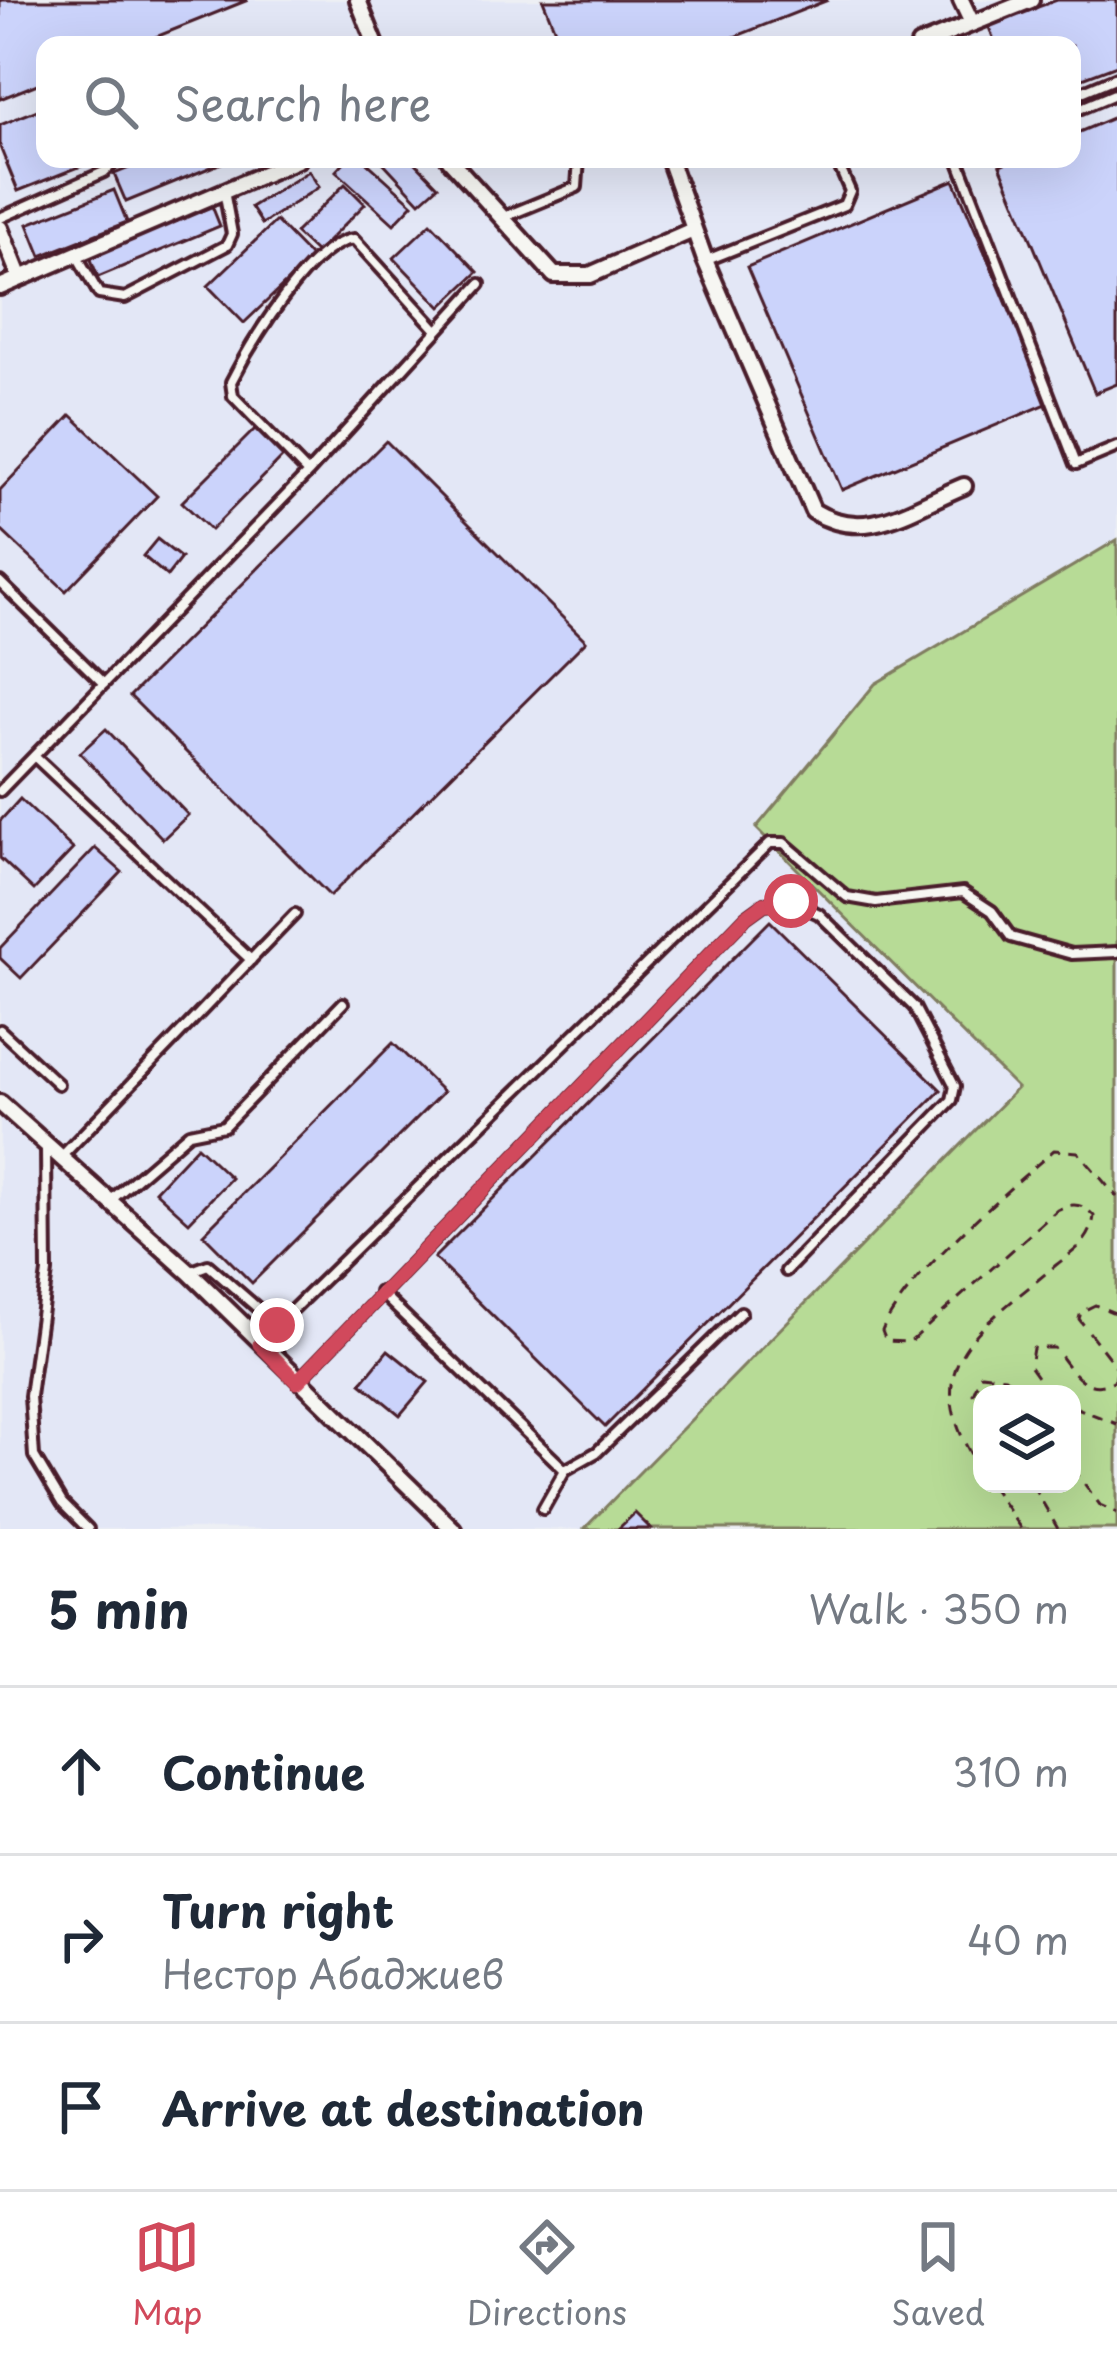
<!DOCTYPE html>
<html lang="en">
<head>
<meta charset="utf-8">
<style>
  body { margin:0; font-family:"Playpen Sans",sans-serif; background:#f2f2f3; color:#1f2937 }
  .controls { position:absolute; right:36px; bottom:36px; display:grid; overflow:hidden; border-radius:24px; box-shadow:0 12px 48px #0002 }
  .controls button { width:108px; height:108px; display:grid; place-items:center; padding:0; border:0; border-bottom:3px solid #e0e1e3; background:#fff; color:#1f2937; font:60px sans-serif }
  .stop { position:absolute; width:36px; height:36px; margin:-27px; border:9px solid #d1495b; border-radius:50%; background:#fff }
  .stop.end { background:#d1495b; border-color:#fff; box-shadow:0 3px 12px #0008 }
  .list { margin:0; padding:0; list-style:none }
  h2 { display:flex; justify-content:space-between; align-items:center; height:156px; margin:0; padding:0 48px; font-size:51px }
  h2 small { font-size:39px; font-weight:400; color:#747a83 }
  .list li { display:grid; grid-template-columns:78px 1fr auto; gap:36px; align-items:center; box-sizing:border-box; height:168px; padding:0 48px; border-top:3px solid #e0e1e3 }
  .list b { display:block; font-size:45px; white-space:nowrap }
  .list p { margin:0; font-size:39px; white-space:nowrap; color:#747a83 }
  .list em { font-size:39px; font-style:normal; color:#747a83 }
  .icon { flex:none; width:66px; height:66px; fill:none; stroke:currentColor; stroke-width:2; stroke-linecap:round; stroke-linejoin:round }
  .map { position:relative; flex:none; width:1117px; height:1529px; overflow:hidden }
  .search { position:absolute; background:#fff; box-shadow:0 12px 48px #0002; left:36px; right:36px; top:36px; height:132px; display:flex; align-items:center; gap:30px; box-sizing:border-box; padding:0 42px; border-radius:24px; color:#747a83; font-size:45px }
  .sheet { height:660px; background:#fff }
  nav { display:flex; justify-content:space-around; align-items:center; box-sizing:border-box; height:168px; border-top:3px solid #e0e1e3; background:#fff; font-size:33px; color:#747a83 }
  nav a { display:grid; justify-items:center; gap:6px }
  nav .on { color:#d1495b }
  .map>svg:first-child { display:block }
  .built { fill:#e3e7f6; fill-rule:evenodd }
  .green { fill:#b7db96; stroke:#807d60; stroke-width:3; fill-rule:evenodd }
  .building { fill:#cbd3fb; stroke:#4a1f2b; stroke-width:3 }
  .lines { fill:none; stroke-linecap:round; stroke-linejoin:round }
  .service-casing { stroke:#4a1f2b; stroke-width:16 }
  .minor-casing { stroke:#4a1f2b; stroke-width:22 }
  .path { stroke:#4a1f2b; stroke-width:3; stroke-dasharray:12 9; stroke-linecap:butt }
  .service { stroke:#f6f6f2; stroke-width:8 }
  .minor { stroke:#f6f6f2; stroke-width:14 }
  .route { stroke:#d1495b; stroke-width:15 }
</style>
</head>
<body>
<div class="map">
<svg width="1117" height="1529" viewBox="0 0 1117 1529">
  <rect width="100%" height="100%" fill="#edeff4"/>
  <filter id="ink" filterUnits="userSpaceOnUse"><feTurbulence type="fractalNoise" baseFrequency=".00833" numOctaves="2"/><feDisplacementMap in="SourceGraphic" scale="24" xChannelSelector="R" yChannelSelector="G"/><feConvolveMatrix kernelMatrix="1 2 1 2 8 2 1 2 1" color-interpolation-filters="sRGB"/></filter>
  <g filter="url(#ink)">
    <!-- built -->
    <path class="built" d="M0 0H1117V540L875 684 770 843 1017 1088 584 1529H0ZM45 45H1072V159H45Z"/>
    <!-- green -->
    <path class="green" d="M1117 540V1529H584L1017 1088 756 828 875 684ZM982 1394H1072V1484H982Z"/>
    <!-- building -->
    <path class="building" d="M0 0H248L136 45H45V81L0 99Z
      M543 0H828L714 45H561Z
      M1057 0H1117V65L1072 82V45H996L988 25Z
      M45 107V159H99L18 191 0 147V125Z
      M1117 116V384L1095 393 1000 165 1014 159H1072V135Z
      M151 159H231L126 202 114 174Z
      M347 159H363L413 204 394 224 336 171Z
      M380 159H412L438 186 420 202Z
      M309 171 319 187 262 224 251 207Z
      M954 180 1049 403 842 490 747 267Z
      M345 184 365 204 316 253 295 233Z
      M114 190 127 222 41 256 28 224Z
      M212 206 220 226 98 277 90 257Z
      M276 221 312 258 244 323 208 286Z
      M431 223 478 272 441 307 394 258Z
      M71 415 157 496 66 591 0 529V490Z
      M255 429 283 457 211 530 182 502Z
      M386 441 586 641 330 896 130 696Z
      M157 539 181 558 167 576 143 556Z
      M106 729 188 815 163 839 80 753Z
      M20 799 73 849 34 890 0 858V821Z
      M95 848 122 872 21 978 0 958V948Z
      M770 921 941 1090 605 1427 434 1258Z
      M393 1043 443 1092 252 1283 203 1234Z
      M197 1146 231 1178 189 1222 155 1191Z
      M388 1350 428 1382 400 1415 361 1383Z
      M635 1513 651 1529H618Z"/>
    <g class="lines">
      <defs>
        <path id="service" d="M1072 96 1117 77
          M1072 112 1117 93
          M958 159 1076 464 1117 447
          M504 217 577 187 579 159
          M0 218 104 172 118 159
          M77 256 99 294 125 298 227 245 232 234 224 191
          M707 260 844 205 850 191 836 159
          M308 473 233 396 231 382C250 345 310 243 354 239L436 329
          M0 582 104 684
          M34 756 251 960
          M0 791 308 473 480 284
          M0 1030 58 1084
          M46 1149 47 1272 30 1396 34 1456 62 1503 88 1529
          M59 1159 295 914
          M110 1201 189 1133 224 1126 343 1003
          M189 1272 208 1265 277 1325 260 1343
          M380 1292 565 1470
          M277 1325 770 843H784L847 897 876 902 963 892 992 911 1011 937 1072 954 1117 952
          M298 1381 746 917 764 904 791 901 819 914 914 1007 955 1086 952 1100 786 1271
          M543 1509 565 1470 597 1452 741 1312"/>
        <path id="minor" d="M358 0 376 45
          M961 0 972 23
          M919 45 1031 0
          M449 159 554 275H590L693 230
          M669 159 705 260 813 511C867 544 910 508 964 486
          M0 228 20 278
          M0 287 299 159
          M0 1103 189 1272 453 1529"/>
      </defs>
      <!-- service casing -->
      <use href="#service" class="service-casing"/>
      <!-- minor casing -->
      <use href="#minor" class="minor-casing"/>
      <!-- path -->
      <path class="path" d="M1117 1314 1095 1305 1081 1312 1079 1319 1117 1368
        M1049 1394 1030 1367 1033 1348H1054C1071 1369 1085 1398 1115 1380L1117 1371
        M1072 1406 1117 1424
        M982 1414 973 1394 981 1374 1005 1377 1020 1394
        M1072 1467 1100 1505 1117 1513
        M982 1472C910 1365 978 1331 1056 1265 1075 1250 1091 1241 1094 1216 1082 1203 1073 1202 1057 1210L910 1342 886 1341 882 1331C905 1277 1008 1190 1054 1150L1078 1152 1117 1197
        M990 1484 1021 1529
        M1032 1484 1058 1529"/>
      <!-- service -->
      <use href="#service" class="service"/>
      <!-- minor -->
      <use href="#minor" class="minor"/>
    </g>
  </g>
  <g class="lines" filter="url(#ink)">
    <!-- route -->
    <path class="route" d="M277 1325 260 1344 297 1382 746 917 764 904 791 901"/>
  </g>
</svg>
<div class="controls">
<button><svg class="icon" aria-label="layers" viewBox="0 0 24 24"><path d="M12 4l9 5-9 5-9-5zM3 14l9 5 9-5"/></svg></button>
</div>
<div class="stop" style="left:791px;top:901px"></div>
<div class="stop end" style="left:277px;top:1325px"></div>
<div class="search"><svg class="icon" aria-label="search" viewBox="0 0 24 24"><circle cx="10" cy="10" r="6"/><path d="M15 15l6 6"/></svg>Search here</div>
</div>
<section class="sheet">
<h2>5 min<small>Walk · 350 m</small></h2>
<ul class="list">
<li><svg class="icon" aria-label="ahead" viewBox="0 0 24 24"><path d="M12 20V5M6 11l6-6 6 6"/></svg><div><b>Continue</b></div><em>310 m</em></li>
<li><svg class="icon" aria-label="right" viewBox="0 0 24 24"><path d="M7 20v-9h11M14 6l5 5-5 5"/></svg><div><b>Turn right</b><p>Нестор Абаджиев</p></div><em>40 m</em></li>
<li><svg class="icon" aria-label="arrive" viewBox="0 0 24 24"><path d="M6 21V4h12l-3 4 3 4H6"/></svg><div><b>Arrive at destination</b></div></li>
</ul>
</section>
<nav>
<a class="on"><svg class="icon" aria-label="map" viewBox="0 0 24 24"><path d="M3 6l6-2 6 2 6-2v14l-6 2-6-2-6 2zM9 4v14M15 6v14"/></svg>Map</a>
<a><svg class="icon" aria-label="directions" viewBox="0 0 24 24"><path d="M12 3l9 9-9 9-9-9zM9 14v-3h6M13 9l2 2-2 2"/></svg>Directions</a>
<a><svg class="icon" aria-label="saved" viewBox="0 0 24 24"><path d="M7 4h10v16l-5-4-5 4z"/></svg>Saved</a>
</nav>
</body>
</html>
